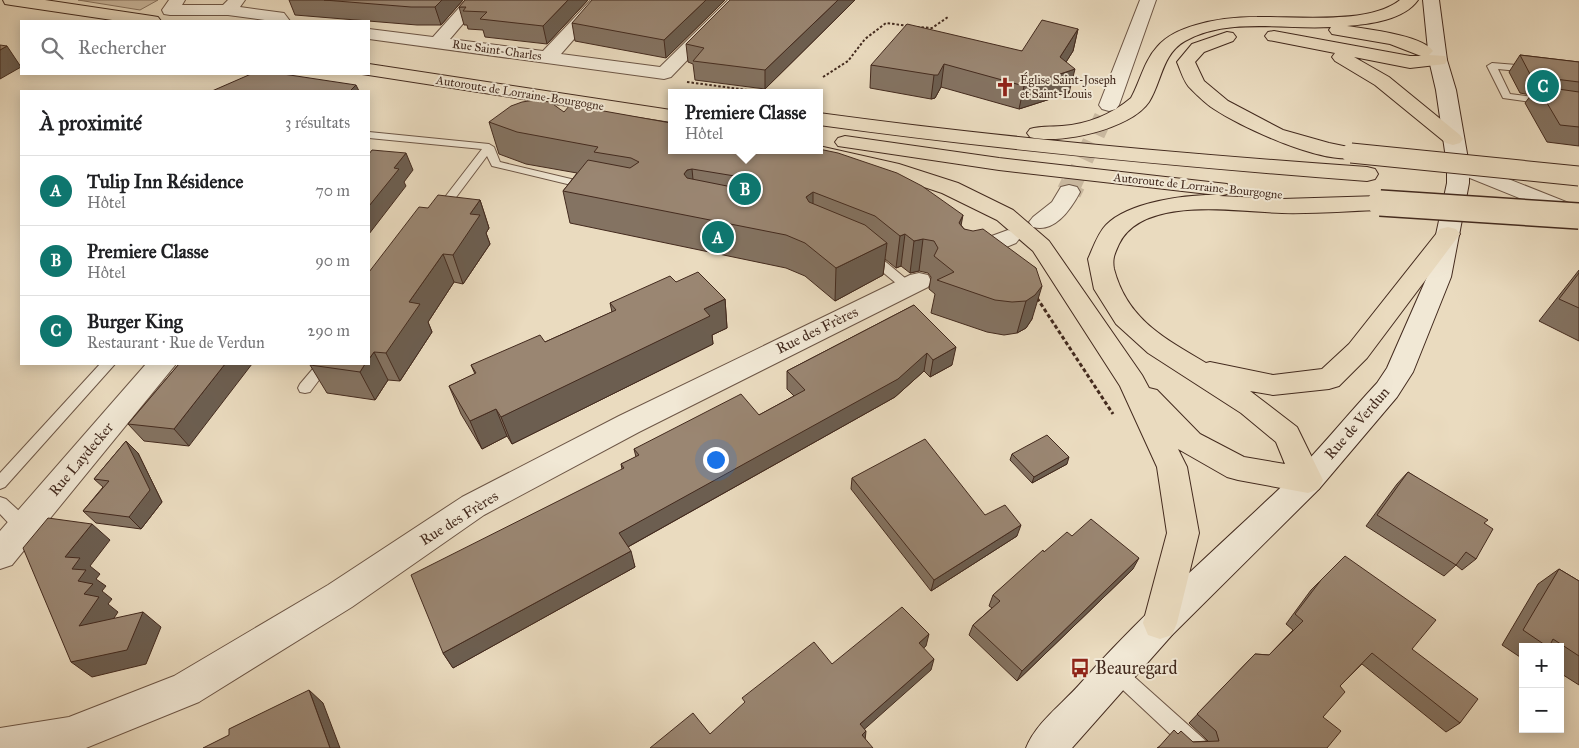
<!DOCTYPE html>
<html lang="fr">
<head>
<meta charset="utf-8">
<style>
  body { margin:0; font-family:"IM FELL Great Primer",serif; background:#f2f2f2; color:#202124 }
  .controls { position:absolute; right:15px; bottom:15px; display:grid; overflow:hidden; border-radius:0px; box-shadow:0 2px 12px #0003 }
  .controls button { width:45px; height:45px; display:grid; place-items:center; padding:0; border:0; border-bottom:1px solid #e0e0e0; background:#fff; color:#202124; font:25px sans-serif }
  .you { position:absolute; left:715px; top:459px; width:18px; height:18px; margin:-12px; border:4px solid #fff; border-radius:50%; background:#1a73e8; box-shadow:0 0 0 8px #1a73e833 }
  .badge { display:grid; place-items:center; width:32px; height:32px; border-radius:50%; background:#0f766e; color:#fff; font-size:16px; font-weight:700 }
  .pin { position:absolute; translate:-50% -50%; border:2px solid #fff; box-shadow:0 1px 5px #0006 }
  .popup { position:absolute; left:668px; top:89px; width:155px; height:65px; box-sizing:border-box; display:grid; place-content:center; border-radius:0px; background:#fff; filter:drop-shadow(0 1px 4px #0005); font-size:16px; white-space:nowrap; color:#757577 }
  .popup b { font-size:19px; color:#202124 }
  .popup::after { content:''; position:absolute; left:50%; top:100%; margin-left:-10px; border:10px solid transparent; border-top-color:#fff }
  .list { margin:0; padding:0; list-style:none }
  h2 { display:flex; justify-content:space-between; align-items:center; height:65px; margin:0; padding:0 20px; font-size:21px }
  h2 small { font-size:16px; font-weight:400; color:#757577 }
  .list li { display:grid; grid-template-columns:32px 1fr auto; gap:15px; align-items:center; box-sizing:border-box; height:70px; padding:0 20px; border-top:1px solid #e0e0e0 }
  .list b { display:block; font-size:19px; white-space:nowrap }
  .list p { margin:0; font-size:16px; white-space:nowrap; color:#757577 }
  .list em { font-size:16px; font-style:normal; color:#757577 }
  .icon { flex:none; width:28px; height:28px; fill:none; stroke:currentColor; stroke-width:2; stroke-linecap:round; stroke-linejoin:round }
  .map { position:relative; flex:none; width:1579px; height:748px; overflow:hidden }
  .search { position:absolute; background:#fff; box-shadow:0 2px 12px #0003; left:20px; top:20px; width:350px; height:55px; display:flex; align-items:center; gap:12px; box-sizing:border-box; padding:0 18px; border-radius:0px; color:#757577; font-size:19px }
  .panel { position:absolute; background:#fff; box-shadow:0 2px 12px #0003; left:20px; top:90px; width:350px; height:275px; border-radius:0px }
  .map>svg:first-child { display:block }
  .green { fill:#cebda4; stroke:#887461 }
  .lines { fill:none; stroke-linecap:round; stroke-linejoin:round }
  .street-tunnel-far1 { stroke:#c9b89f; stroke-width:19; stroke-dasharray:19 9; stroke-linecap:butt }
  .street-tunnel { stroke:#c9b89f; stroke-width:25; stroke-dasharray:25 12; stroke-linecap:butt }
  .lane-casing { stroke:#6d5646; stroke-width:2 }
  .street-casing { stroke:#6d5646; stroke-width:2 }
  .secondary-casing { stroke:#432a1e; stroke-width:2 }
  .highway-casing { stroke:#432a1e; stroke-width:2 }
  .path-far1 { stroke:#432a1e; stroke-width:2; stroke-dasharray:2.5 2; stroke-linecap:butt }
  .path { stroke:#432a1e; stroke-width:3; stroke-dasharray:4 2.5; stroke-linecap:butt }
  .lane { fill:#f1e8d5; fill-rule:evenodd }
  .street { fill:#f1e8d5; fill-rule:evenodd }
  .secondary { fill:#f1e8d5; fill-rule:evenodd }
  .highway { fill:#eadbbf; fill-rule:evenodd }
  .highway-bridge-far1-casing { stroke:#432a1e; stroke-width:21; stroke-linecap:butt }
  .highway-bridge-casing { stroke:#432a1e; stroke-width:28; stroke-linecap:butt }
  .highway-bridge-far1 { stroke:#eadbbf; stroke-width:19 }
  .highway-bridge { stroke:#eadbbf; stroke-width:25 }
  .wall { fill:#847362; stroke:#432a1e }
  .shaded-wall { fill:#6c5e50; stroke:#432a1e }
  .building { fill:#9a8672; stroke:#432a1e; fill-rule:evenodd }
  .labels { text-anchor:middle; stroke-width:4; stroke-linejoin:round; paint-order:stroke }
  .far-street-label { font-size:12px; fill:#432a1e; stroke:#f1e8d5 }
  .far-poi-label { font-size:12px; fill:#432a1e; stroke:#f1e8d5; text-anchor:start }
  .street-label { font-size:15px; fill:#432a1e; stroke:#f1e8d5 }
  .near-poi-label { font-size:18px; fill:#432a1e; stroke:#f1e8d5; text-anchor:start }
</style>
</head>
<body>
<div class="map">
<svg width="1579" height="748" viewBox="0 0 1579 748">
  <rect width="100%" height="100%" fill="#eadbbf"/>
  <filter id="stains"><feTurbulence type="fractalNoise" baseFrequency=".004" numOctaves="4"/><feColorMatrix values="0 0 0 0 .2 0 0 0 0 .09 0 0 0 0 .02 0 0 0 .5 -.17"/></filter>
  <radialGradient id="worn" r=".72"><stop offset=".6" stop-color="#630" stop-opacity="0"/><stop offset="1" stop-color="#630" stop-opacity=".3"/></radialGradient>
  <!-- green -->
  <path class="green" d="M78 0H158L140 10Z"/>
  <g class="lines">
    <!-- street-tunnel-far1 -->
    <path class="street-tunnel-far1" d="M1072 185 1109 105"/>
    <!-- street-tunnel -->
    <path class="street-tunnel" d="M1069 192 1073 184"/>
    <defs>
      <path id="lane" d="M1492 63 1529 66 1534 69 1529 72 1498 69 1510 94 1579 103V109L1503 98 1487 66Z
        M369 132 489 144 494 147 500 162 592 184 594 186 588 189 492 166 487 156 445 212 441 213 435 210 482 149 369 138Z
        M871 252 875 253 911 283 913 286 911 289H903L867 259 865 256 867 253Z
        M100 364H115L5 487 0 489V473Z
        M317 364H331L310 392 305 393 300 392 298 388 300 384Z
        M0 497 6 499 30 521 32 526 30 531C17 535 8 522 0 514Z
        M1115 662 1121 665 1206 741 1209 748H1185L1109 677 1106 671 1109 665Z"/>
      <path id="street" d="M169 0H185L182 5H223L228 0H245L240 7 284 13 290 21H272L228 15H170L164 14 162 10Z
        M466 0H483L450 39 543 51 591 0H608L561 54 660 67 728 0H745L671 77 664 79 369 39V29L433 37Z
        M1140 0H1156L1119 105 1116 109 1109 111 1102 109 1099 105Z
        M1458 159 1579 207V222L1450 170 1447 165 1450 160Z
        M1069 185 1077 187 1080 192C1071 209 1055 233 1033 227L1029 222 1033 217 1052 202 1061 187Z
        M1008 230 1016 233 1020 238 1016 243 975 260 967 262 959 260 955 254 959 248Z
        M919 273 928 275 931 281 928 287 639 432 484 515 352 607 199 702 86 748H0V728L69 717 174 676 328 585 462 497 619 416 910 275Z
        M146 364H176L12 565 0 569V531Z"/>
      <path id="secondary" d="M1423 0H1439L1447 60 1456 90 1469 165V183L1451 277 1413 372 1397 397 1319 489 1172 635 1072 748H1026C1036 723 1061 705 1079 685 1146 609 1223 543 1296 473 1324 444 1350 412 1377 383L1387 368 1427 277 1447 183V165L1436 90 1429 60Z"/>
      <path id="highway" d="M3 0H45L152 16 158 17 161 21H119L11 5 5 4Z
        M1400 0H1418C1404 20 1370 24 1347 26 1366 29 1422 35 1433 51L1429 55 1445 56 1447 60 1445 64 1410 68 1354 57 1389 77 1460 135 1463 139 1460 143 1453 145 1446 143 1375 85 1335 61 1332 57 1335 53 1274 41 1268 40 1265 36 1268 32 1274 31 1410 56H1421L1390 44 1332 34 1329 30 1331 27C1284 30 1229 17 1185 41 1162 54 1162 81 1149 102 1131 129 1060 145 1030 137L1027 133 1030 129C1040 126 1051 127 1062 126 1087 124 1111 115 1131 98 1140 82 1144 61 1157 47 1167 35 1182 29 1196 25 1216 19 1236 17 1257 17 1296 16 1369 25 1400 0Z
        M1227 32 1233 33 1236 37 1233 41 1204 52 1195 62 1204 81 1228 101 1283 130 1329 143 1358 149 1362 153 1358 157C1325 166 1243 128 1214 109 1206 104 1198 96 1191 89 1184 83 1181 71 1177 62L1192 44Z
        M369 64 671 110V122L362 74H369Z
        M819 113C1001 138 1184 154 1367 167L1375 169 1378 174 1375 179 1367 181C1184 167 1001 150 819 125Z
        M845 136 999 158 1227 184 1230 189 1227 194 1219 196 1282 199 1380 196 1388 198 1391 203 1388 208 1380 210C1347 211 1314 214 1282 213 1237 212 1143 195 1119 244 1115 253 1112 258 1114 269 1127 319 1164 338 1206 363L1210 362 1273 375 1322 369 1349 344 1440 229 1448 227 1456 229 1460 234 1367 358 1339 386 1329 389 1273 395 1250 391 1297 427 1323 480 1319 489 1308 493 1238 480 1227 477 1178 449 1187 467 1199 533 1177 623 1172 635 1160 639 1148 635 1143 623 1167 533 1157 467 1120 386 1033 251 997 220 942 193 885 174 800 154 797 150H819V146L899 164 958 183 1013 210 1049 241 1142 375 1149 388 1157 390 1200 434 1244 457 1285 464 1276 442 1241 413 1148 353 1116 324 1094 289 1088 259C1093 248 1098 233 1106 225 1128 202 1187 194 1217 195L999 170 838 146 835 142 838 138Z"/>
    </defs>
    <!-- lane casing -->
    <use href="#lane" class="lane-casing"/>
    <!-- street casing -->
    <use href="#street" class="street-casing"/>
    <!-- secondary casing -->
    <use href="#secondary" class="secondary-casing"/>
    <!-- highway casing -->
    <use href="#highway" class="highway-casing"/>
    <!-- path-far1 -->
    <path class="path-far1" d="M917 27 932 28 948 17
      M823 77 848 61 865 39 886 23 909 26
      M687 82 770 93"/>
    <!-- path -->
    <path class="path" d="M1037 298 1113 414"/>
    <!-- lane -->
    <use href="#lane" class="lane"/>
    <!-- street -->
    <use href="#street" class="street"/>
    <!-- secondary -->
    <use href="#secondary" class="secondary"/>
    <!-- highway -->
    <use href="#highway" class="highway"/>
    <defs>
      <path id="highway-bridge-far1" d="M1351 153 1579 176"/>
      <path id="highway-bridge" d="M1380 203 1579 216"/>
    </defs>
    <!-- highway-bridge-far1 casing -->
    <use href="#highway-bridge-far1" class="highway-bridge-far1-casing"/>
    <!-- highway-bridge casing -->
    <use href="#highway-bridge" class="highway-bridge-casing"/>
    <!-- highway-bridge-far1 -->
    <use href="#highway-bridge-far1" class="highway-bridge-far1"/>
    <!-- highway-bridge -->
    <use href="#highway-bridge" class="highway-bridge"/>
  </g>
  <!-- wall -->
  <path class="wall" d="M289 0H463L441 25H417L295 15Z
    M588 0 547 44 485 37 483 30 468 29 467 25H464L459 7Z
    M725 0 666 58 575 41 572 23Z
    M730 0H855L765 89 695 80 693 64 688 62 686 44Z
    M1078 29 1073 51 1066 62 1069 93 1019 109 941 87 935 98 931 99 870 88 871 65 1022 51Z
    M1520 55 1579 62V146L1547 142 1525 103 1531 95 1520 93 1509 72Z
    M564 112 961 225 964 229 1036 268 1032 319 1026 328 1017 333 1004 335 987 332 931 313 935 294 929 289 931 277 928 273 919 271 910 273 901 266 896 268 885 259 883 275 835 301 805 276 786 268 570 223 563 191 577 173 526 164 499 154 489 122Z
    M480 200 489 228 486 233 490 244 463 284 454 282 428 322 432 332 400 381 388 380 375 400 327 393 310 365 428 208Z
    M1579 270V341L1539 321Z
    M676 282 725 299 727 328 712 335 713 344 512 444 507 436 482 449 461 414 449 386 475 374 471 365 545 342 612 312 610 303Z
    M914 305 952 365 930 377 924 371 895 397 628 547 635 567 453 668 443 653 622 469 621 464 636 457 634 449 759 415 794 396 787 389V371Z
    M179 364 189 446 144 441 128 424Z
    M126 441 138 453 162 502 141 529 96 523 83 511 103 487 94 479Z
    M1012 454 1067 464 1032 483 1010 460Z
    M1408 472 1484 523 1476 559 1462 570 1456 565 1444 576 1366 526 1397 484Z
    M852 478 985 515 1017 536 931 591 851 489Z
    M1072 536 1133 569 1017 681 969 635 973 625 992 608 989 606 993 595 1044 552Z
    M1345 556 1412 649 1460 723 1446 732 1362 664 1340 686 1323 717 1327 748H1157L1178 734 1193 742 1208 741 1207 740 1189 723 1255 654 1269 655 1293 630 1286 624 1311 590Z
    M1559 569 1579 581V685L1560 673V647H1523V659L1502 645 1538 584Z"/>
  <!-- shaded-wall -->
  <path class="shaded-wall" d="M442 0H463L441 25 435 7Z
    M568 0H588L547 44 543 26Z
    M706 0H725L666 58 664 40Z
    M838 0H855L765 89V70Z
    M1078 29 1073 51 1058 75 1075 69 1069 93 1019 109 1024 86 1060 57Z
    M7 46 21 67 0 79V50Z
    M944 64 941 87 935 98 931 99 934 75Z
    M356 85 359 91H350Z
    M406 153 413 170 404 182 406 186 369 234V206L394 168Z
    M692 169 695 201 684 174 687 170Z
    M813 192V224L806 197Z
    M480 200 489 228 486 233 490 244 463 284 453 255 470 214Z
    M963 215 957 247 959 223Z
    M905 234 901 266 896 268 900 236Z
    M923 239 919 271 910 273 914 241Z
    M887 243 883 275 835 301 836 268Z
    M443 254 454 282 428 322 432 332 400 381 386 353 409 302Z
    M1042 286 1032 319 1026 328 1017 333 1026 301Z
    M725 299 727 328 712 335 713 344 512 444 501 417 704 309Z
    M956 347 952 365 930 377 933 360Z
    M374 352 388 380 375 400 360 372 365 364H369V359Z
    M927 353 924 371 895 397 624 549 619 533Z
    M225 364H252L189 446 174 429Z
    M496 409 507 436 482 449 470 421Z
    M126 441 138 453 162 502 141 529 129 517Z
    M1069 457 1067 464 1032 483 1034 477Z
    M92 524 110 540 90 566 100 574 96 579 106 586 102 591 112 599 108 604 118 612 99 641 79 626 84 594 65 557Z
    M1021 525 1017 536 931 591 934 580Z
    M631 551 635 567 453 668 443 653Z
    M1139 558 1133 569 1017 681 1022 671Z
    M143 612 161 627 146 664 92 677 71 662Z
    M929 634 926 646 916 655 919 643Z
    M934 659 931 670 859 734 860 724Z
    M309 690 323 703 340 748H330Z
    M866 731 865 741 862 735Z"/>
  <!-- building -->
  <path class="building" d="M324 0H442L435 7H411Z
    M465 0H568L543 26 480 19 487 12 463 11 466 7H459Z
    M592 0H706L664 40 572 23Z
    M730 0H838L765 70 693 61 704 48 686 44Z
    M1042 20 1078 29 1060 57 1075 69 1024 86 944 64 938 75H934L871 65 907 24 1022 51Z
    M0 45 7 46 0 50Z
    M1520 55 1579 62V82L1531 76Z
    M251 74H283L356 85 350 91H212Z
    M1537 86 1579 92V127L1560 125Z
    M535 100 550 102 564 112 570 105 671 123V150H819V149L838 153 897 173 922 186 963 215 959 223 964 229 973 231 983 229 1036 268 1042 286 1035 295 1026 301 1012 302 995 300 937 280 954 272 934 256 938 248 934 241 923 239 914 241 905 234 900 236 875 216 813 192 806 197 809 202 865 225 887 243 836 268 805 243 786 235 563 191 588 160 630 168 639 162 631 158 594 152 598 147 517 132 489 122 511 106 522 102ZM692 169 753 179 761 185 752 191 687 178 684 174 687 170Z
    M372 150 406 153 394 168 399 169 369 206V154Z
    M438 195 480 200 470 214 480 215 453 255 443 254 409 302 420 304 386 353 374 352 369 359V272L419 207 428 208Z
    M698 272 725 299 704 309 710 316 501 417 496 409 470 421 449 386 476 373 471 365 540 335 545 342 616 310 610 303 670 276 676 282Z
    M1579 273V308L1559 299Z
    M914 305 956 347 933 360 927 353 898 379 619 533 631 551 443 653 411 575 624 468 621 464 639 455 634 449 741 394 759 415 805 390 787 371Z
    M179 364H225L174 429 128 424Z
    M311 364H365L360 372 310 365Z
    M1047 435 1069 457 1034 477 1012 454Z
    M925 439 985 515 1005 505 1021 525 934 580 852 478Z
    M126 441 150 490 129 517 83 511 109 481 94 479Z
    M1408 472 1488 520 1484 523 1493 529 1476 559 1466 552 1456 565 1377 515Z
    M48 518 92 524 65 557 80 558 72 569 86 570 78 581 93 584 84 594 99 597 79 626 143 612 127 650 71 662 23 548Z
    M1091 519 1139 558 1022 671 973 625 1000 601 993 595 1043 550 1044 552 1067 532 1072 536Z
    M1345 556 1436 620 1412 649 1478 699 1460 723 1372 653 1340 686 1345 692 1323 717 1341 731 1327 748H1158L1174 730 1178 734 1181 731 1193 742 1219 741 1216 731 1197 714 1255 654 1269 655 1303 621 1295 614 1321 580Z
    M1559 569 1579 581V656L1553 639 1549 647H1548L1523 630Z
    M902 607 929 634 919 643 934 659 860 724 866 731 862 735 873 748H650L693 713 710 734 745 702 742 698 814 642 832 664Z
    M309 690 330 748H203L229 735V729Z"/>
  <!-- icons -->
  <defs>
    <symbol id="church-bare" viewBox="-9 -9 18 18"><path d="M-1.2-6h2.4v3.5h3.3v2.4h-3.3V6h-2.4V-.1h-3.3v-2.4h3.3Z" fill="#8f2418" stroke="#f1e8d5" stroke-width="2.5" paint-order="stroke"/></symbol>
    <symbol id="bus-bare" viewBox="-9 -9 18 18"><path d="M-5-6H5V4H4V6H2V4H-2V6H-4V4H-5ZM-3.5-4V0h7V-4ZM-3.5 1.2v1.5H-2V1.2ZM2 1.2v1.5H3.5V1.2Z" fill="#8f2418" stroke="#f1e8d5" stroke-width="2.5" paint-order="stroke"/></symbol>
  </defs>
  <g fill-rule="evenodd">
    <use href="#church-bare" x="991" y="73" width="28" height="28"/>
    <use href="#bus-bare" x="1066" y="654" width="28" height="28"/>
  </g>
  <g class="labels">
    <!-- far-street labels -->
    <g class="far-street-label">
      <text transform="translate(497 50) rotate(8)" y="4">Rue Saint-Charles</text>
      <text transform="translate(520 93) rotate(9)" y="4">Autoroute de Lorraine-Bourgogne</text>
      <text transform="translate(1198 186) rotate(6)" y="4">Autoroute de Lorraine-Bourgogne</text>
    </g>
    <!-- far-poi labels -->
    <g class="far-poi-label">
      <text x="1020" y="84">Église Saint-Joseph<tspan x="1020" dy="14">et Saint-Louis</tspan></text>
    </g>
    <!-- street labels -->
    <g class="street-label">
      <text transform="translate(817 330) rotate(-26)" y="5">Rue des Frères</text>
      <text transform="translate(1357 423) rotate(-49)" y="5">Rue de Verdun</text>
      <text transform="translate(81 459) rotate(-50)" y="5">Rue Laydecker</text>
      <text transform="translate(459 518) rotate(-32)" y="5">Rue des Frères</text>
    </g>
    <!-- near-poi labels -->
    <g class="near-poi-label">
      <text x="1095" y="674">Beauregard</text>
    </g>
  </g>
  <rect width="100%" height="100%" filter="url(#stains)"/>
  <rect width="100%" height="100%" fill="url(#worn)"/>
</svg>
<div class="controls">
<button>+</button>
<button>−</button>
</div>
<div class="you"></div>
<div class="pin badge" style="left:718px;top:237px">A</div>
<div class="pin badge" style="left:745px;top:189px">B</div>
<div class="popup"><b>Premiere Classe</b>Hôtel</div>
<div class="pin badge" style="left:1543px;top:86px">C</div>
<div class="search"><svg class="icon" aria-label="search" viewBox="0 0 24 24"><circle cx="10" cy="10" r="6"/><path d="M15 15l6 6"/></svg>Rechercher</div>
<section class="panel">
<h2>À proximité<small>3 résultats</small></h2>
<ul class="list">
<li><span class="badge">A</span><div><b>Tulip Inn Résidence</b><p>Hôtel</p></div><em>70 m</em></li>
<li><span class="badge">B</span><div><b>Premiere Classe</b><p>Hôtel</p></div><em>90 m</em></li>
<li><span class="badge">C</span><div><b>Burger King</b><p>Restaurant · Rue de Verdun</p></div><em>290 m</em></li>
</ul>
</section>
</div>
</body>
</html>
